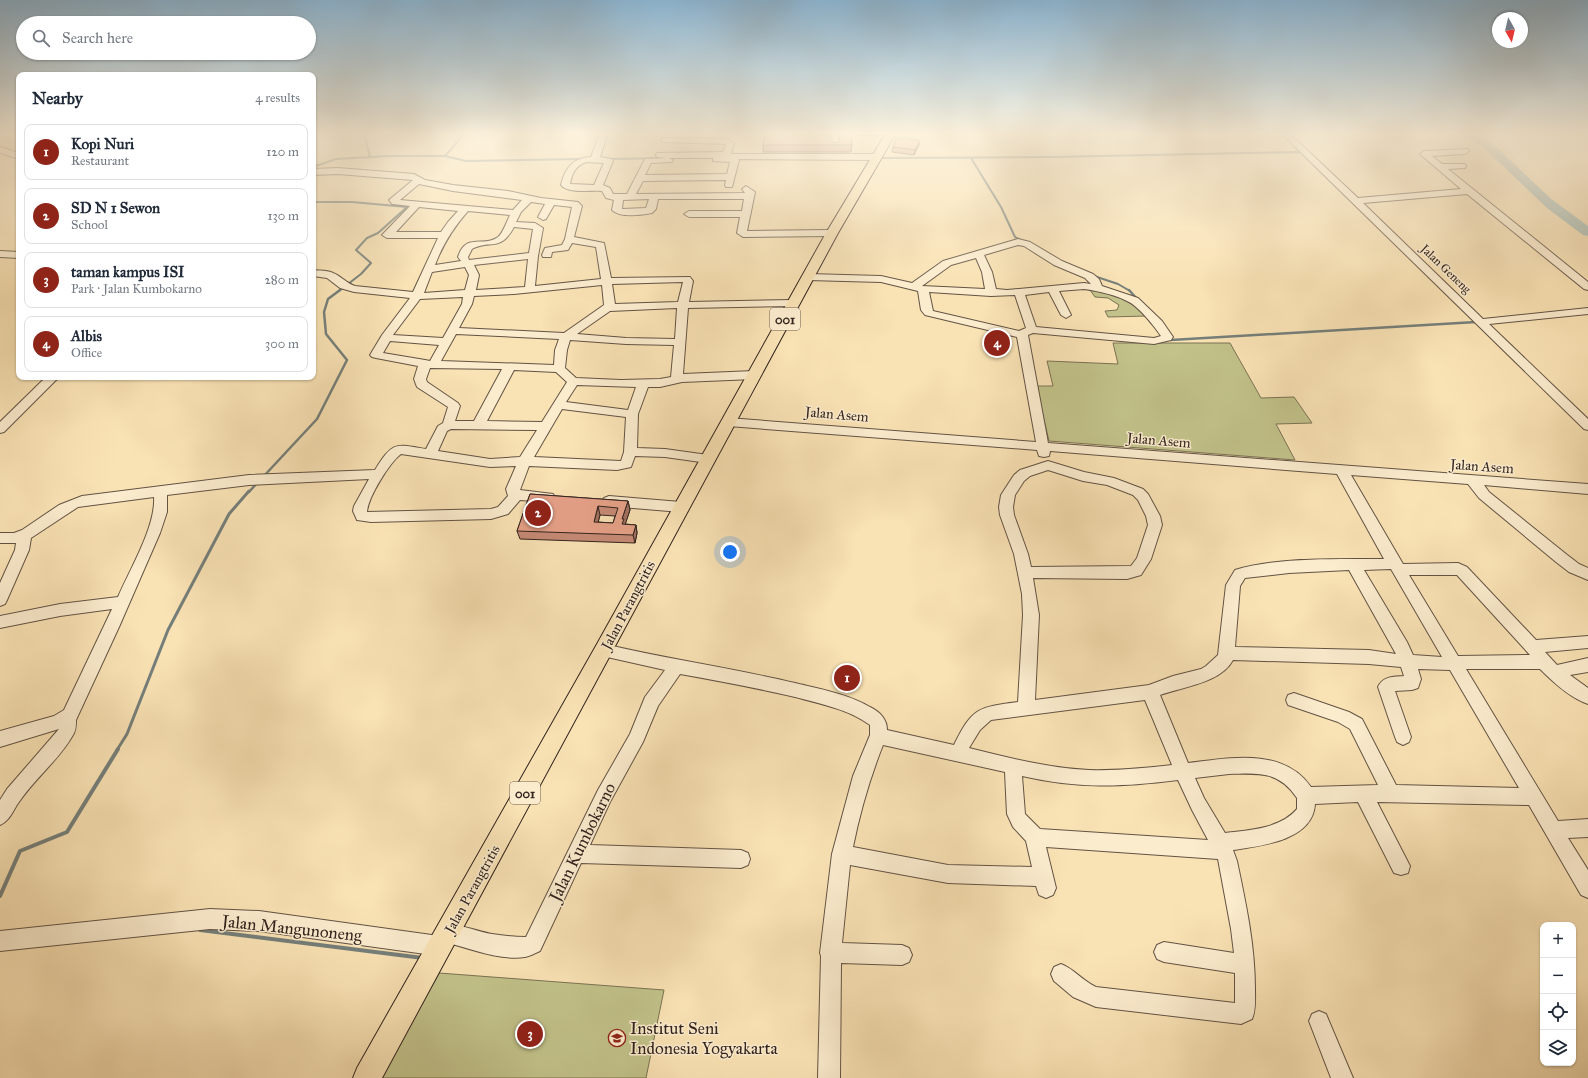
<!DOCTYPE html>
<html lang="en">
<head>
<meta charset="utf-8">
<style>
  body { margin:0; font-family:"IM FELL Great Primer",serif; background:#f6f6f7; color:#1f2937 }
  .controls { position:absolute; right:12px; bottom:12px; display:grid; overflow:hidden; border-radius:8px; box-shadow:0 1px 3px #0004 }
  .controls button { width:36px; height:36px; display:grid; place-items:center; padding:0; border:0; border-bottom:1px solid #e0e1e3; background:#fff; color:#1f2937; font:20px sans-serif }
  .compass { position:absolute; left:1492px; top:12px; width:36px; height:36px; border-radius:50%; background:#fff; box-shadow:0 1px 3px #0004; rotate:172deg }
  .you { position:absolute; left:730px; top:552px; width:14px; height:14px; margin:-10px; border:3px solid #fff; border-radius:50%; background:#1a73e8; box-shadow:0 0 0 6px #1a73e833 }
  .badge { display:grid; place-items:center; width:26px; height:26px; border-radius:50%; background:#8f2418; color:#fff; font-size:13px; font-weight:700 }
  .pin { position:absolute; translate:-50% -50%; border:2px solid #fff; box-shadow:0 1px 4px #0006 }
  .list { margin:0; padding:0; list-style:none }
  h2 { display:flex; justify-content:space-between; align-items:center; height:52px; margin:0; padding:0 16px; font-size:17px }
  h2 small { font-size:13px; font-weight:400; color:#747a83 }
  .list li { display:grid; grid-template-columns:26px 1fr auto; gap:12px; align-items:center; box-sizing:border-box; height:56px; margin:0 8px 8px; padding:0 8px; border:1px solid #e0e1e3; border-radius:8px }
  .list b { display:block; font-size:15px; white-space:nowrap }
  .list p { margin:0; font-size:13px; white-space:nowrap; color:#747a83 }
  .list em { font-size:13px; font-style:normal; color:#747a83 }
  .icon { flex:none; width:22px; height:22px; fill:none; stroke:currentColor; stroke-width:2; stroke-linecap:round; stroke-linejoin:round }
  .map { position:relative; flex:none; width:1588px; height:1078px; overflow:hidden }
  .search { position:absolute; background:#fff; box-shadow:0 1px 3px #0004; left:16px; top:16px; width:300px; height:44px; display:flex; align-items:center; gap:10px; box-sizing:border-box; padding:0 14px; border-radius:22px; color:#747a83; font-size:15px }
  .panel { position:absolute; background:#fff; box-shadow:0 1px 3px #0004; left:16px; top:72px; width:300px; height:308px; border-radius:8px }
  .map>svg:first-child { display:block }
  .green { fill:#c2c28a; stroke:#7a7254 }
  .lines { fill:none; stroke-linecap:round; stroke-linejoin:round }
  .stream-far3 { stroke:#757f7a; stroke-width:2 }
  .stream-far2 { stroke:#757f7a; stroke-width:2.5 }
  .stream-far1 { stroke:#757f7a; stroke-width:3 }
  .stream { stroke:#757f7a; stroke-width:4 }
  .river { fill:#a2bcb8; fill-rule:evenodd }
  .minor-casing { stroke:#635344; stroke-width:2 }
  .major-casing { stroke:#31231e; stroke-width:2 }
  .minor { fill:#fbecce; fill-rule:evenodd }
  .major { fill:#f9e2b4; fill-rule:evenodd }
  .wall { fill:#c68a75; stroke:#31231e; fill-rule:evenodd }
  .shaded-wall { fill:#a1715f; stroke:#31231e }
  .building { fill:#e6a188; stroke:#31231e; fill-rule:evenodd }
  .labels { text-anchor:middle; stroke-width:3; stroke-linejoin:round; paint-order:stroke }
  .far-street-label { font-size:12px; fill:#31231e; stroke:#fbecce }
  .shield { fill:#fbecce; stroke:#6e5f53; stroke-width:1 }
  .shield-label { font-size:13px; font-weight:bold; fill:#31231e }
  .street-label { font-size:14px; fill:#31231e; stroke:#fbecce }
  .near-street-label { font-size:17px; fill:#31231e; stroke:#fbecce }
  .near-poi-label { font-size:17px; fill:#31231e; stroke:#fbecce; text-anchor:start }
</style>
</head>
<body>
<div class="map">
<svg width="1588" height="1078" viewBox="0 0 1588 1078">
  <rect width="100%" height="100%" fill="#f9e2b4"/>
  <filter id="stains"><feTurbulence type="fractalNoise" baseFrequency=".005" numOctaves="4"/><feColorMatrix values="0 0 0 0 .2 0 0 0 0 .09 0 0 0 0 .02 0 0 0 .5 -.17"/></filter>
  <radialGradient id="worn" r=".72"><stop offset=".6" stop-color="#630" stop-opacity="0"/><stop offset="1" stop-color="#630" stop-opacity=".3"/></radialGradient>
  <!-- green -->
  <path class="green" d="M1094 289 1128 300 1147 316 1108 317 1105 311 1117 310 1119 305 1108 298 1095 297 1090 290Z
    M1113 343H1230L1261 398 1294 397 1312 423 1276 424 1295 460 1049 441 1036 386H1053L1047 361 1118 364Z
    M439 973 664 990 646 1078H381Z"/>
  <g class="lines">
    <!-- stream-far3 -->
    <path class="stream-far3" d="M364 133 370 157
      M1471 134H1588
      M445 156 465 133
      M881 158 1053 157 1301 152 1303 154
      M971 158 1001 207 1015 237 1023 241
      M609 159 677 158
      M313 167 336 159 389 156H445L466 161 583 159
      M313 202H352L407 207 378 233 367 238 356 250 371 263 361 274 339 291
      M1094 276 1118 284 1130 291"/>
    <!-- stream-far2 -->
    <path class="stream-far2" d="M1129 290 1138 300
      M1169 338 1171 340 1476 322
      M263 477 317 419 347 360 326 334 324 312 328 299 340 290
      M249 492 258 482"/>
    <!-- stream-far1 -->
    <path class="stream-far1" d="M117 750 127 734 168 630 229 514 249 491"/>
    <!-- stream -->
    <path class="stream" d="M0 896 20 851 67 832 118 749
      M200 930 423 958"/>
    <!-- river -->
    <path class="river" d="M1463 133H1475L1492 143 1550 198 1588 226V236L1583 235 1547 208 1484 148 1464 135Z"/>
    <defs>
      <path id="minor" d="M600 133H608L600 157 612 159 613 161 603 185 610 188 613 194H627L645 159 667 158 657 157 656 155 657 153 723 152 726 144 662 142 661 140 662 138H665L727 139 734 143 731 154H876L880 157 876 160 738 159 739 160 732 187H726L725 185 726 180 643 181 636 194 745 193 742 189 746 186 755 192 747 231 832 230 837 233 832 236 743 237 737 233 740 217H689L684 214 689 211H742L744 199H658L656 209 652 213C642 215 620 218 612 210L614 200 606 198 602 191C590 190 569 194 561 185 565 168 573 158 591 157ZM669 158H713V161L730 162 727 174 645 175 651 163 672 162 673 160ZM586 162 604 163 594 185 570 184C572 174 575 166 586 162ZM649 199 646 208 622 209 623 200Z
        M831 133H839L838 148 835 149 831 146Z
        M853 133H895L891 135H857Z
        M1281 133H1289L1358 198 1461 189 1420 154 1424 151 1468 149 1469 151 1465 154 1432 156 1442 164H1465L1466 166 1465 168 1448 169 1588 282V290L1584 289 1467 194 1363 203 1483 319 1588 308V314L1489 324 1588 419V430L1584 429Z
        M0 147 19 153V159L0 153Z
        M338 168 414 174 425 180 453 185 508 191 541 198 578 202 582 206 574 237 604 243 611 278 690 277 693 281 689 302 793 300 798 303 793 306 688 308 683 374 754 371 758 372 760 375 758 378 754 379 682 382 660 387H648L638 414 637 448 665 449 708 455 713 456 714 459 713 462 708 463 665 457 635 456 631 467 617 470 529 466 520 490 553 494 555 497 553 500 548 502 520 500 508 514 491 519 371 522 357 520 353 511 354 506 369 479 249 485 167 495V512L160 533 119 627 76 720C76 726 76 730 73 735 59 760 35 778 19 802 13 810 10 821 0 825V800L7 789 59 729 0 747V731L54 716 64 710 112 609 60 616 0 628V616L60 604 118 597C130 569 156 526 154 497L78 507 31 538 29 550 7 600 5 604 0 606V583L15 550 16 543H0V533H14L22 530 59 505 82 496 249 475 375 470C393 441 395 444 426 449L438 426 443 423 448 407 417 387 414 379 418 366 376 358 372 357 370 355 382 335 410 298 354 292 340 288 327 278 313 276V270C319 271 327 270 333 273 341 276 346 283 355 286L413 292 438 238H387L382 235 410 206 392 204 389 200 413 180 338 174 313 175V169ZM419 184 453 191 522 200 513 210 400 200ZM531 202 545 204 538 217 543 220 546 219 554 205 572 207 565 239 562 245 545 248 542 255 543 257H551L552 252 568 250 572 243 596 247 601 279 535 286 538 256 543 228 535 223 516 222 521 212ZM419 207 458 211 448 222 441 232H396ZM468 211 510 215C507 221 503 233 498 237 483 248 466 232 458 257L461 261 435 265C443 244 453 228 468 211ZM514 227 533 229 529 253 469 260 468 257 472 249C490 239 500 253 514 227ZM528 259 525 287 476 290 479 275 474 265ZM465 267 469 275 465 290 424 293 432 272ZM683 282 678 302 615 304 612 284ZM602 285 604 305 564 333 459 328 472 304 474 296 514 294ZM463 297 462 304 443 338 393 335 420 299ZM677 308 675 339 626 338 577 334 610 311ZM456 334 559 339 555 350 554 365 441 361ZM570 340 626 344 674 345 671 377 660 379 621 380 576 378 565 368 567 350ZM390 341 439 345 430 361 425 360 383 353ZM430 368 502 369 474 421H455L460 406 458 403 427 382 426 379ZM514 370 556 372 567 382 542 422 487 421ZM577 385 636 387 628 410 566 402ZM562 409 626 417 624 452 621 461 534 457ZM451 429 537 430 520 457 490 459 438 451 447 431ZM401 454 490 467 516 466 506 489 508 496 498 507 491 509 367 512C368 497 390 462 401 454Z
        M1018 239 1030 242 1062 261 1093 274 1099 279 1102 286 1138 298 1162 321 1173 337 1171 340 1154 344 1033 333 1028 335 1048 443 1588 484V494L1484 485 1489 492 1566 554 1579 564 1588 568V580L1569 572 1556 562 1479 498 1468 484 1351 475 1403 564 1458 563 1467 567 1536 640 1588 636V648L1545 652 1557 665 1588 658V672L1570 675 1588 688V704C1570 698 1553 682 1540 669H1466L1558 821 1588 819V837L1568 838 1588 870V898L1581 895 1529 805 1377 802 1410 866 1408 873 1401 875 1394 873 1358 802 1315 804C1313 840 1262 846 1233 850L1237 861C1246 904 1255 945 1255 989 1255 1000 1256 1010 1252 1019L1241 1024 1096 1007 1073 997 1054 981 1051 974 1054 967 1061 964C1074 969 1083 981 1096 987L1235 1003V973L1164 962 1157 959 1154 952 1157 945 1164 942 1234 953 1231 929 1218 859 1046 847 1056 888 1053 895 1046 898 1039 895 1036 886 948 883 850 865 842 943 902 945 909 948 912 955 909 962 902 965 841 963 840 1078H818L821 956 820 953 832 854 853 776 870 735V725C848 709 821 704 795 697 757 688 719 681 680 674L658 706 643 742 610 802 590 845 741 850 748 853 750 859 748 865 741 868 581 863 540 951C535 953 530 956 525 957 503 961 470 949 449 943L450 946 447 953 440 956 259 931 210 929 0 951V931L210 909 259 911 439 936 438 933 441 926C454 921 478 932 492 934 504 936 515 937 526 937L598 790 630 734 645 697 665 670 598 655 596 650 598 645 604 644C667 659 732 668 795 683 820 689 848 694 870 707 880 712 887 719 887 730L954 745C972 708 978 707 1018 702L1023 615 1022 594 1014 554 1000 515 999 507 1001 495 1014 475 1020 470 1048 461 1084 472 1114 478 1143 489 1148 494 1160 516 1162 525 1151 559 1141 575 1127 579 1033 578 1039 615 1035 700 1149 685 1173 676 1201 669 1206 666 1218 655 1226 585 1235 570C1277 557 1340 559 1384 559L1337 474 1050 451 1049 456 1044 457 1039 456 1037 450 728 426 724 425 722 422 724 419 728 418 1036 442 1017 337 925 315 921 310 918 291 881 282 808 280 803 277 808 274 881 276 912 283 943 261ZM1018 245 1024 246 1054 265 1085 278 1091 284 1084 283 1007 290 996 289 992 272 984 255ZM976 258 982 272 985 289 922 286 951 265ZM1084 289C1099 291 1116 295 1129 302 1139 307 1155 327 1161 336L1154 338 1036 327 1025 295 1049 292 1061 315 1066 318 1071 315 1059 291ZM929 292 991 296 1015 295 1026 328 1019 331 933 311ZM1048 470 1083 481 1107 485 1133 495 1138 500 1146 516 1148 525 1137 558 1131 566 1031 567 1028 554 1014 515 1013 507 1015 495 1024 481 1030 476ZM1391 569 1442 657 1413 655 1407 642 1364 570ZM1349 570 1396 654 1369 650 1235 647 1240 586 1245 578 1289 573ZM1409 575H1457L1530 655 1458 656ZM1233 660 1369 664 1401 667 1404 676C1393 677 1383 676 1378 687L1395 737 1397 742 1403 745 1409 742 1411 737 1395 691 1412 690 1418 688 1421 679 1418 669 1450 670 1519 788 1396 785 1362 719 1349 712 1294 693 1288 695 1286 700 1288 705 1338 722 1350 729 1378 785 1311 787C1283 747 1230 758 1188 763L1160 695C1182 687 1221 683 1233 660ZM1145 700 1172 765C1144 768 1117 771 1089 770 1049 768 1009 758 969 748L980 730 991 720ZM883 745 1005 772 1007 814 1013 827 1026 841 1032 867 948 865 853 847C860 812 870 778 883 745ZM1229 774C1259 773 1279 771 1297 798V809C1280 829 1249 830 1225 833L1204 798 1195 778ZM1022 776C1078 789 1122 787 1178 780L1192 810 1208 840 1040 829 1025 814Z
        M0 251 19 252V258L0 257Z
        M46 377H59L4 432 0 433V422Z
        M609 496 681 502 686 504 688 507 686 510 681 512 609 506 604 504 602 501 604 498Z
        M1319 1011 1326 1014 1353 1078H1331L1309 1021 1312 1014Z"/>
      <path id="major" d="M886 133H896L838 233 382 1078H353L357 1068 597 644 826 233Z"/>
    </defs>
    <!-- minor casing -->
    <use href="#minor" class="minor-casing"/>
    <!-- major casing -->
    <use href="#major" class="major-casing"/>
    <!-- minor -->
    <use href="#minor" class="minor"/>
    <!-- major -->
    <use href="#major" class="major"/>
  </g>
  <!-- wall -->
  <path class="wall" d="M830 139 834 143 852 145 851 152H763V145Z
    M920 141 919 145 914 155 892 152 893 147Z
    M530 494 628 501 630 510 625 524 636 525 637 533 635 543 520 539 517 531ZM600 515 615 516 613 523 598 522Z"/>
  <!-- shaded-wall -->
  <path class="shaded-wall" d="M920 141 919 145 914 155 915 150Z
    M628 501 630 510 625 525 622 524V519Z
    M598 506 600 515 596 531 594 522Z
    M636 525 637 533 635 543 633 535Z"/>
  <!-- building -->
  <path class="building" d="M765 133H830V139L834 143 839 142 840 133H851L852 145H763Z
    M903 137 920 141 915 150 893 147 897 138 902 139Z
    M530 494 628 501 622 519H624L622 524 636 525 633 535 517 531ZM598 506 618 508 613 523 594 522Z"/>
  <!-- sky -->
  <linearGradient id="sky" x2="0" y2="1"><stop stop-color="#8cb7d5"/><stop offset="0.47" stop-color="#fcf2dd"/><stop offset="1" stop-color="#fcf2dd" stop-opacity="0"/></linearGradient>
  <rect width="1588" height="284" fill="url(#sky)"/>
  <!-- icons -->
  <defs>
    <symbol id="university-ring" viewBox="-11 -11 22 22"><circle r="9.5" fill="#fbecce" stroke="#8f2418" stroke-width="1.5"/><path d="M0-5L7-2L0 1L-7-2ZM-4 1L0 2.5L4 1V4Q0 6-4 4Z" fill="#8f2418"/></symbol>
  </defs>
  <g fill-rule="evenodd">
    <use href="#university-ring" x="607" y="1028" width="20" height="20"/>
  </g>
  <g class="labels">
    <!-- far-street labels -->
    <g class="far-street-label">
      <text transform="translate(1446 269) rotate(44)" y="4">Jalan Geneng</text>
    </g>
    <!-- shield labels -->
    <g class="shield">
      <rect x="770" y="308" width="30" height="22" rx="3"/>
      <rect x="510" y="782" width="30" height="22" rx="3"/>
    </g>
    <g class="shield-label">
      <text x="785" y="324">001</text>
      <text x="525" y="798">001</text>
    </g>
    <!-- street labels -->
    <g class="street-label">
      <text transform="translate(837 414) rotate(5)" y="5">Jalan Asem</text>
      <text transform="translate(1159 440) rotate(5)" y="5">Jalan Asem</text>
      <text transform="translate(1482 466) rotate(4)" y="5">Jalan Asem</text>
      <text transform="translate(628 605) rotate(-62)" y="5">Jalan Parangtritis</text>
      <text transform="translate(472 889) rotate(-61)" y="5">Jalan Parangtritis</text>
    </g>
    <!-- near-street labels -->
    <g class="near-street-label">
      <text transform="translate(582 842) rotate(-64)" y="6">Jalan Kumbokarno</text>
      <text transform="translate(292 928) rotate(6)" y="6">Jalan Mangunoneng</text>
    </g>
    <!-- near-poi labels -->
    <g class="near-poi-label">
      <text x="630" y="1034">Institut Seni<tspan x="630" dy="20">Indonesia Yogyakarta</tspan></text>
    </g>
  </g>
  <rect width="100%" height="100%" filter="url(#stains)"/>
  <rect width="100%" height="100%" fill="url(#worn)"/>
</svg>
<div class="controls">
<button>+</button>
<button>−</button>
<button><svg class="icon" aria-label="locate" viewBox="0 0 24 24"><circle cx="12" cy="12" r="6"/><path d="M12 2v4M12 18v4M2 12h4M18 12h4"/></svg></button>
<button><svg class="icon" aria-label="layers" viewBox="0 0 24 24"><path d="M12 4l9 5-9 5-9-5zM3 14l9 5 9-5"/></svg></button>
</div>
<svg class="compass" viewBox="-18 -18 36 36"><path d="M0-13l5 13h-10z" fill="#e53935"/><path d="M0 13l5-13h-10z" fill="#747a83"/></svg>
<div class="you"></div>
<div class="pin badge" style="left:847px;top:678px">1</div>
<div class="pin badge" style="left:538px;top:513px">2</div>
<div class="pin badge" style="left:530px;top:1034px">3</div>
<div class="pin badge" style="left:997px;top:343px">4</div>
<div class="search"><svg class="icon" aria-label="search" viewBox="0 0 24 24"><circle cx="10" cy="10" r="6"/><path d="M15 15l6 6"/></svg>Search here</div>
<section class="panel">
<h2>Nearby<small>4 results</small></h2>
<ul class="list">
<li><span class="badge">1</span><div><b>Kopi Nuri</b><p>Restaurant</p></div><em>120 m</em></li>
<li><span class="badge">2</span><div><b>SD N 1 Sewon</b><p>School</p></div><em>130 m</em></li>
<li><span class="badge">3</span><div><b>taman kampus ISI</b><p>Park · Jalan Kumbokarno</p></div><em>280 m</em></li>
<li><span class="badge">4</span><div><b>Albis</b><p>Office</p></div><em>300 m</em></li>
</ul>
</section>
</div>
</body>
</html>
